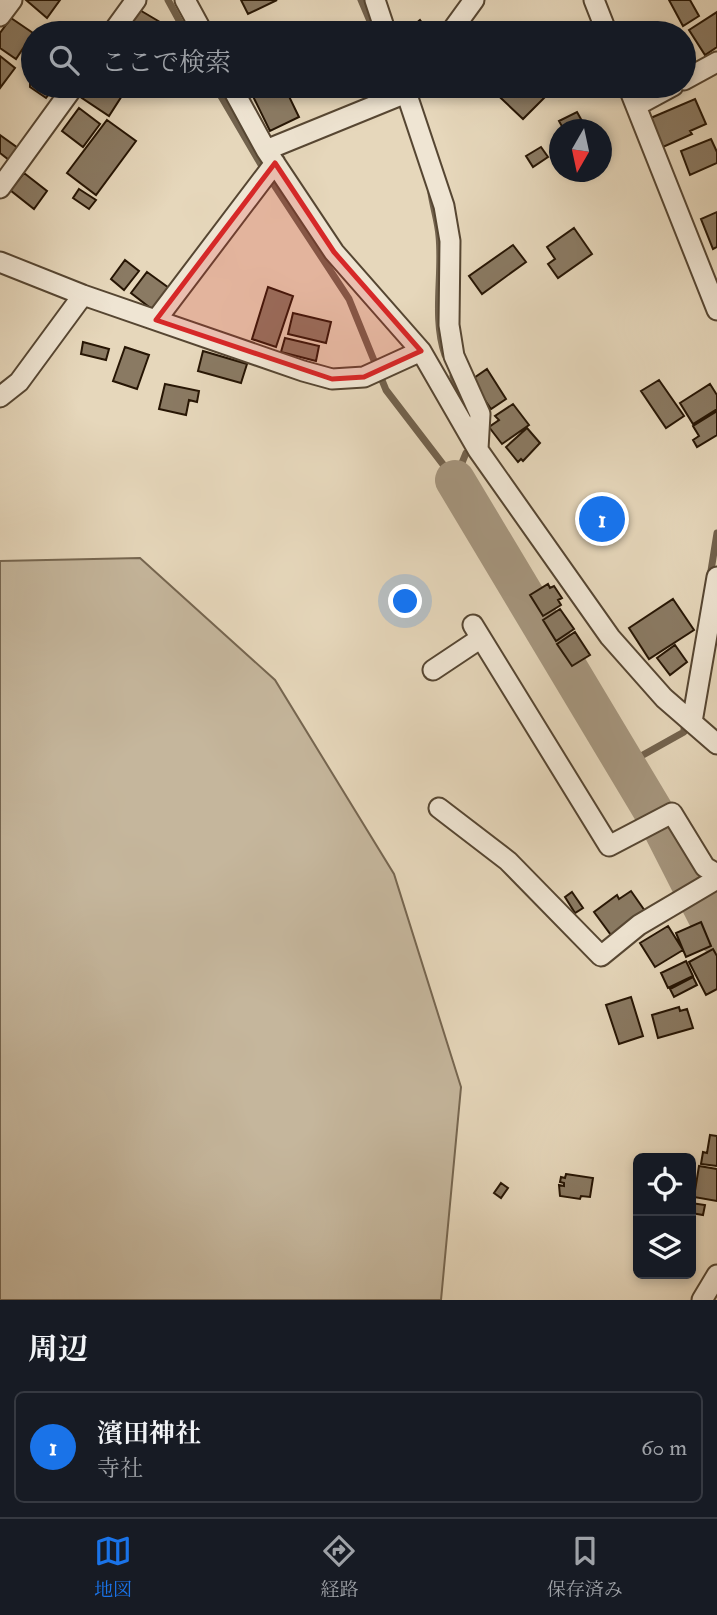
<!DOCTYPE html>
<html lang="ja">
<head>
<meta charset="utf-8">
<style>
  body { margin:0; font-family:"IM FELL Double Pica","Noto Serif JP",serif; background:#20242c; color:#f1f3f6 }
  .controls { position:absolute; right:21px; bottom:21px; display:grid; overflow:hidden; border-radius:10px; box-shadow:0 4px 10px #0003 }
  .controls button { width:63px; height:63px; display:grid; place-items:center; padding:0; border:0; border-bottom:2px solid #363941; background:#171b24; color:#f1f3f6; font:35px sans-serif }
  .compass { position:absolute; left:549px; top:119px; width:63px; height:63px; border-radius:50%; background:#171b24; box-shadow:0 4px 10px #0003; rotate:189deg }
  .you { position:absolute; left:406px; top:602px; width:24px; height:24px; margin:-18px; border:5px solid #fff; border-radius:50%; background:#1a73e8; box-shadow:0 0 0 10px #1a73e833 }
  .badge { display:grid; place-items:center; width:46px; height:46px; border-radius:50%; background:#1a73e8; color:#fff; font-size:23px; font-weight:700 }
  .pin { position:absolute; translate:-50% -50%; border:4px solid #fff; box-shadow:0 2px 7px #0006 }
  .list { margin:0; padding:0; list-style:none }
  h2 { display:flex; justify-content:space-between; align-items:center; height:91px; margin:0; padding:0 28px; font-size:30px }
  h2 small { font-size:23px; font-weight:400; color:#9ea1a6 }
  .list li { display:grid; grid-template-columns:46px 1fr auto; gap:21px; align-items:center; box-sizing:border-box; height:112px; margin:0 14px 14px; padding:0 14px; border:2px solid #363941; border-radius:10px }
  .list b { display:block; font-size:26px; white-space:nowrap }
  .list p { margin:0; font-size:23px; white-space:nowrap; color:#9ea1a6 }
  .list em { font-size:23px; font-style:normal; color:#9ea1a6 }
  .icon { flex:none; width:38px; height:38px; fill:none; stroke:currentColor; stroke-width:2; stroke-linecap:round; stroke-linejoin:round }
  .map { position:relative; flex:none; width:717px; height:1300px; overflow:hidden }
  .search { position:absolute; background:#171b24; box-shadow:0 4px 10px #0003; left:21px; right:21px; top:21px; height:77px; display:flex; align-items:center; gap:18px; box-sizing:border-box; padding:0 24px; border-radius:38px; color:#9ea1a6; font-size:26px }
  .sheet { height:217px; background:#171b24 }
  nav { display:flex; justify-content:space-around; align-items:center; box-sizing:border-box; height:98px; border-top:2px solid #363941; background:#171b24; font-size:19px; color:#9ea1a6 }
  nav a { display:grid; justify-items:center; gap:4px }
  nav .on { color:#1a73e8 }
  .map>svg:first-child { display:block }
  .green { fill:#c5b69c; stroke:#766650; stroke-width:2 }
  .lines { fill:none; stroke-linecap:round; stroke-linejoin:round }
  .stream { stroke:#72624d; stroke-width:7 }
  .river { stroke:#a5957d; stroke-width:40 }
  .building { fill:#8a7a63; stroke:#261504; stroke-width:2 }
  .street-casing { stroke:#564632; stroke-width:23 }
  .street { stroke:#efe5d3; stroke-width:19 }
  .marked { fill:#d62828; fill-opacity:0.2; stroke:#d62828; stroke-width:5; stroke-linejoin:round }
</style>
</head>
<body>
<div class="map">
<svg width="717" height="1300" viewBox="0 0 717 1300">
  <rect width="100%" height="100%" fill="#e6d7bb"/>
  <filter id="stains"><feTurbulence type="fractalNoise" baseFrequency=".00286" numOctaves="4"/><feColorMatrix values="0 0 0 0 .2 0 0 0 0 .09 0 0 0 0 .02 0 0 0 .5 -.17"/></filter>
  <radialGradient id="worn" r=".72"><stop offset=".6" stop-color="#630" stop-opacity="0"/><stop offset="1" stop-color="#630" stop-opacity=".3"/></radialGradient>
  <!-- green -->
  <path class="green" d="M140 558 275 680 394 874 461 1087 441 1300H0V561Z"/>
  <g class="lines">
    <!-- stream -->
    <path class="stream" d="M168 0 186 33
      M361 0 375 33
      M215 86 263 168 349 299 386 390 455 480
      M431 193C433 207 438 222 439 236 443 275 432 317 445 355
      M453 376 464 408
      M455 480 466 453
      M710 577 717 533
      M625 765 684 732V729"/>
    <!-- river -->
    <path class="river" d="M455 480 658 819 717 935"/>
  </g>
  <!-- building -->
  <path class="building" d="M26 0H60L47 18Z
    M241 0H277L248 14Z
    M669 0H690L699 16 683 26Z
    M138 9 165 25 160 33H132L126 29Z
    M717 12V47L705 55 689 30Z
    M11 18 33 33 16 59 0 48V33Z
    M420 20 429 32 405 33Z
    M0 56 15 68 0 88Z
    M33 70V86H55L46 98 30 87V74Z
    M83 86H111L114 88 116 86 125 91 109 116 82 98 84 96 79 92Z
    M248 86H284L299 117 270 131Z
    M488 86H556L523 119Z
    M695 99 706 124 690 131 692 134 663 147 657 133 646 120Z
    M79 108 100 124 83 147 62 131Z
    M577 112 587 130H564L559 121Z
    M107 120 136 141 96 195 67 173Z
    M0 135 18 148 9 160 0 153Z
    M711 139 717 152V163L690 175 681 151Z
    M541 147 548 157 533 167 526 156Z
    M24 173 47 191 34 209 10 190Z
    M79 189 96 200 89 209 73 198Z
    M717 212V247L713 249 701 219Z
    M574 228 592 254 558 278 548 264 555 259 547 247Z
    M513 245 526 262 482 294 469 276Z
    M125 260 139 271 124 290 111 279Z
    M147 272 169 288 153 310 131 293Z
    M268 287 293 296 276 347 252 339Z
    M293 313 331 322 326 343 288 334Z
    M285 338 319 346 316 361 281 352Z
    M83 342 109 349 106 360 81 354Z
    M125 347 149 355 137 389 113 381Z
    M203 351 247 364 241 383 198 371Z
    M487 369 506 399 491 409 471 380Z
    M659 380 684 416 666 428 641 391Z
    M165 384 199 391 197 402 189 400 186 415 159 409Z
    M710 384 717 395V409L693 424 680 403Z
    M513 404 529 425 502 444 489 427 499 420 495 416Z
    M717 411V435L697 447 693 440 699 436 693 426Z
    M527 428 540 443 523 461 521 459 518 462 506 447Z
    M548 584 550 588 554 586 562 598 558 600 561 605 543 616 530 595Z
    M673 599 694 630 649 659 629 628Z
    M560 609 574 629 556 641 543 620Z
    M575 632 590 655 572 666 557 644Z
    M675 645 687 662 670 675 657 658Z
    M631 891 645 911 611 935 594 912 617 895 619 899Z
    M572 892 583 908 575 913 565 897Z
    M701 922 711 946 686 957 676 933Z
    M668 926 683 950 655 967 640 943Z
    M713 949 717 956V989L706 995 689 962Z
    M686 961 693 976 668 988 661 973Z
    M693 977 697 985 674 997 670 989Z
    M631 997 643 1036 619 1044 606 1005Z
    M679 1007 680 1011 687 1009 693 1028 658 1038 652 1015Z
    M710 1135 717 1136V1166L701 1164 703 1152 707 1153Z
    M699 1166 717 1169V1201L694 1197Z
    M566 1174 593 1178 590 1197 581 1196 580 1199 560 1196 559 1185 564 1186V1183L560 1182 561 1177 565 1178Z
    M501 1183 508 1188 501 1198 494 1193Z
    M691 1203 705 1205 703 1215 691 1213Z"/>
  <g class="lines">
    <defs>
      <path id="street" d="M185 0 203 33
        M375 0 386 33
        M594 0 607 33
        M0 16 12 0
        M112 33 136 0
        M450 33 474 0
        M684 80 717 62
        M231 86 266 150 334 252 421 351 478 450 610 637 664 698 717 744
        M404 86 444 206 450 241 449 325 454 356 480 414 478 449
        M628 86 717 310
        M636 106 673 86
        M266 150 406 93 411 86
        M0 188 74 86
        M0 262 83 295 303 371 332 379 364 377 421 351
        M156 320 275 163
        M0 397 19 382 83 295
        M473 625 609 846 672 813 705 867 717 874
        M433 670 481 638
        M692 722 717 577
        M439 808 508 861 601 956 639 925 717 879
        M702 1300 717 1275"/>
    </defs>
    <!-- street casing -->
    <use href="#street" class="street-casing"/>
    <!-- street -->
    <use href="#street" class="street"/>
  </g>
  <!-- marked area -->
  <path class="marked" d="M275 163 334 252 421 351 364 377 332 379 156 320Z"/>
  <rect width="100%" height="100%" filter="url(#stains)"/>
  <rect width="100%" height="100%" fill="url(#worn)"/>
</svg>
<div class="controls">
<button><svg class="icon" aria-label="locate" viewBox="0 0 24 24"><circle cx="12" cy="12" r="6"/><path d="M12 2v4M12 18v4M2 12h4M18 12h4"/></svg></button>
<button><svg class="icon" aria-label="layers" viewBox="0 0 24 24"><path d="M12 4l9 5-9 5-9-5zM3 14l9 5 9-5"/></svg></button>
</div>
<svg class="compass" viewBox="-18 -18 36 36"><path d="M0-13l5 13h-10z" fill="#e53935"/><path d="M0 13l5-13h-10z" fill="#9ea1a6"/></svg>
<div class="you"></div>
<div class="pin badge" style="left:602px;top:519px">1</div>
<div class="search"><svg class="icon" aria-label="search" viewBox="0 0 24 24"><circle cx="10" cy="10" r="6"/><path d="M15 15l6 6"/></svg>ここで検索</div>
</div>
<section class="sheet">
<h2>周辺<small></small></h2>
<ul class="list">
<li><span class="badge">1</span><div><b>濱田神社</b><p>寺社</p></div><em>60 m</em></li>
</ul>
</section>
<nav>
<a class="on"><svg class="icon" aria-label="map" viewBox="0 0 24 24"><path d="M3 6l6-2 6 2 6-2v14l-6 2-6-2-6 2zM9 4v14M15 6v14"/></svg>地図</a>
<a><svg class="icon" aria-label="directions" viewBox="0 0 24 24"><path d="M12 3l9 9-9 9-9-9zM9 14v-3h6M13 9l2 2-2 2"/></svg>経路</a>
<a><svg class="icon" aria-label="saved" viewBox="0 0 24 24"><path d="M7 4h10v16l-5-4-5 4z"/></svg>保存済み</a>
</nav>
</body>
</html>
